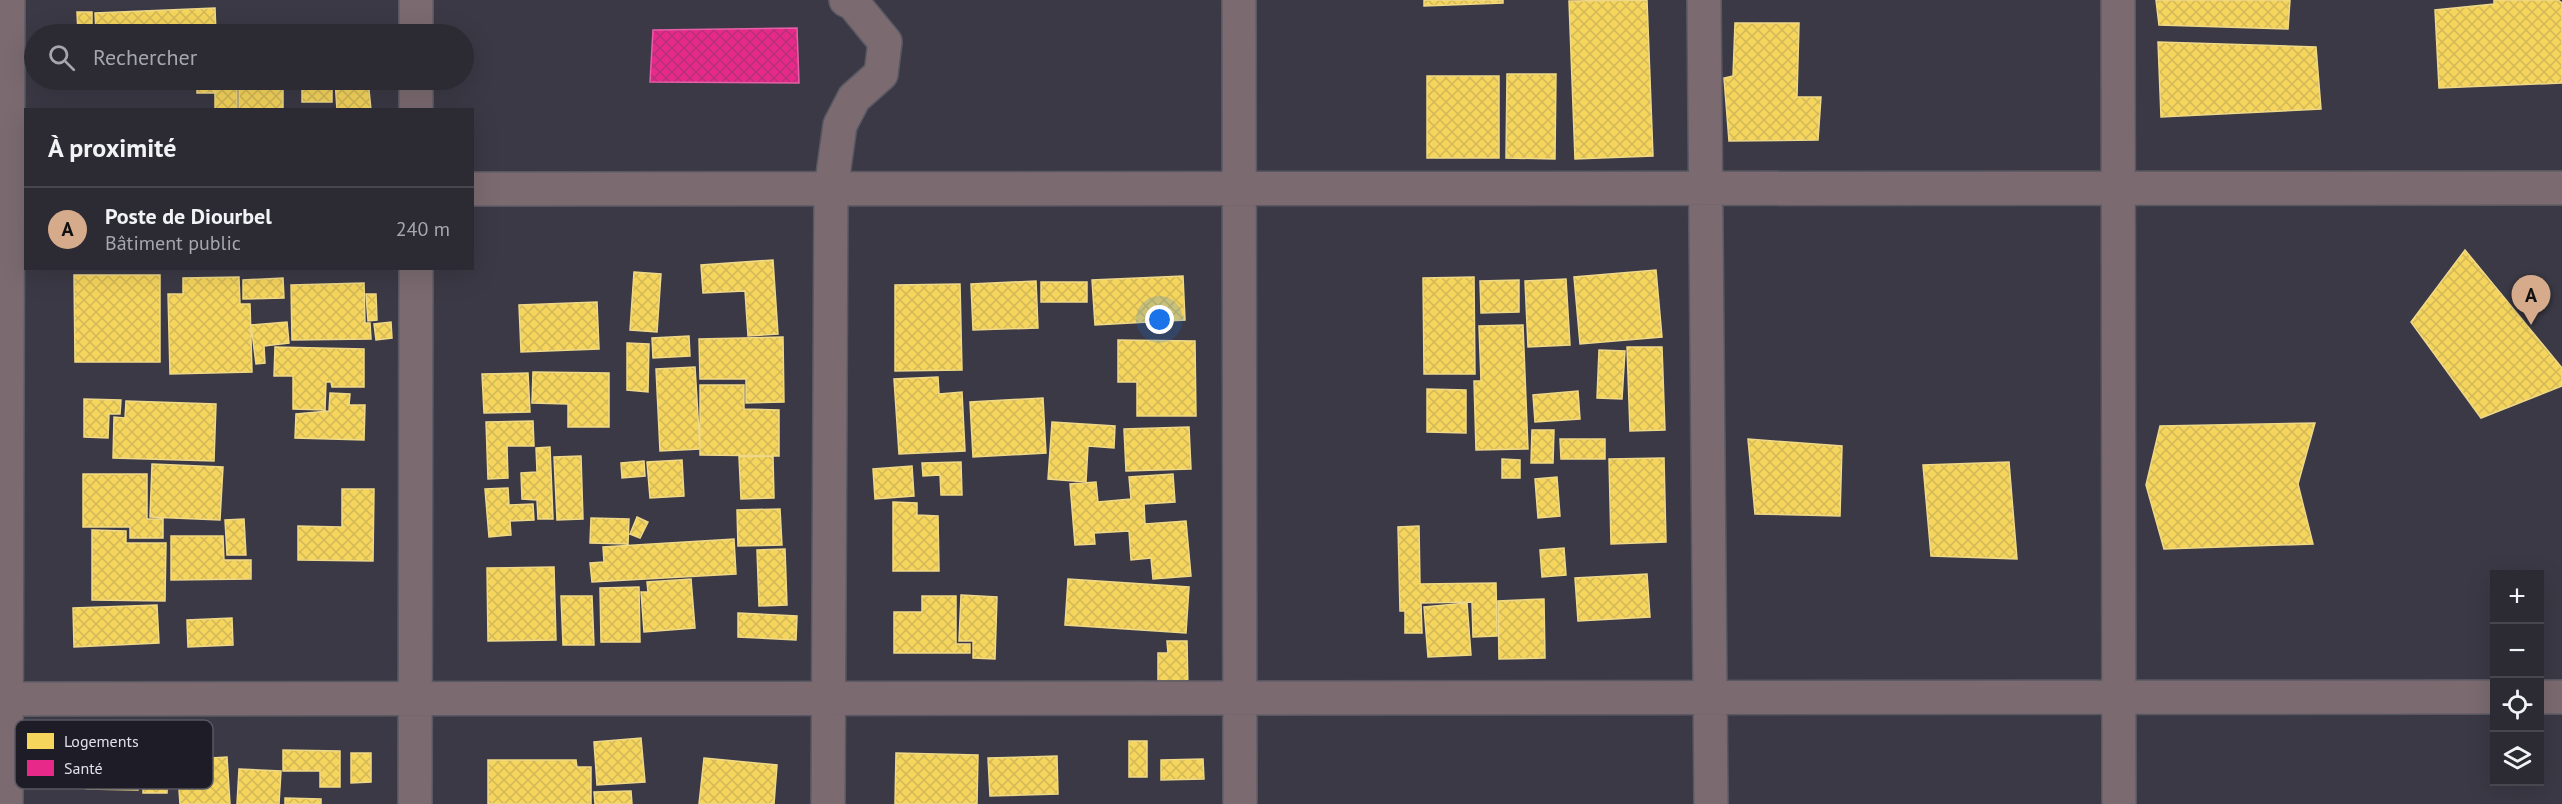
<!DOCTYPE html>
<html lang="fr">
<head>
<meta charset="utf-8">
<style>
  body { margin:0; font-family:"PT Sans",sans-serif; background:#34333c; color:#f1f3f6 }
  .controls { position:absolute; right:18px; bottom:18px; display:grid; overflow:hidden; border-radius:0px; box-shadow:0 6px 24px #0002 }
  .controls button { width:54px; height:54px; display:grid; place-items:center; padding:0; border:0; border-bottom:2px solid #48474f; background:#2c2b34; color:#f1f3f6; font:30px sans-serif }
  .you { position:absolute; left:1160px; top:320px; width:21px; height:21px; margin:-15px; border:4px solid #fff; border-radius:50%; background:#1a73e8; box-shadow:0 0 0 9px #1a73e833 }
  .badge { display:grid; place-items:center; width:39px; height:39px; border-radius:50%; background:#d6ab8b; color:#111; font-size:20px; font-weight:700 }
  .pin { position:absolute; translate:-50% -50px; filter:drop-shadow(0 2px 3px #0008) }
  .pin::after { content:''; position:absolute; top:32px; width:21px; height:18px; background:inherit; clip-path:polygon(0 0,100% 0,50% 100%) }
  .list { margin:0; padding:0; list-style:none }
  h2 { display:flex; justify-content:space-between; align-items:center; height:78px; margin:0; padding:0 24px; font-size:26px }
  h2 small { font-size:20px; font-weight:400; color:#a6a7ac }
  .list li { display:grid; grid-template-columns:39px 1fr auto; gap:18px; align-items:center; box-sizing:border-box; height:84px; padding:0 24px; border-top:2px solid #48474f }
  .list b { display:block; font-size:22px; white-space:nowrap }
  .list p { margin:0; font-size:20px; white-space:nowrap; color:#a6a7ac }
  .list em { font-size:20px; font-style:normal; color:#a6a7ac }
  .icon { flex:none; width:33px; height:33px; fill:none; stroke:currentColor; stroke-width:2; stroke-linecap:round; stroke-linejoin:round }
  .map { position:relative; flex:none; width:2562px; height:804px; overflow:hidden }
  .search { position:absolute; background:#2c2b34; box-shadow:0 6px 24px #0002; left:24px; top:24px; width:450px; height:66px; display:flex; align-items:center; gap:15px; box-sizing:border-box; padding:0 21px; border-radius:33px; color:#a6a7ac; font-size:22px }
  .panel { position:absolute; background:#2c2b34; box-shadow:0 6px 24px #0002; left:24px; top:108px; width:450px; height:162px; border-radius:0px }
  .map>svg:first-child { display:block }
  .homes { fill:url(#homes-cross-hatch); stroke:#efd888; stroke-width:1.5 }
  .health { fill:url(#health-cross-hatch); stroke:#e560a8; stroke-width:1.5 }
  .lines { fill:none; stroke-linecap:round; stroke-linejoin:round }
  .minor-casing { stroke:#595862; stroke-width:36 }
  .minor { stroke:#7b6b71; stroke-width:33 }
  .key { fill:#1e1d27; stroke:#585762; stroke-width:1.5 }
  .key-label { font-size:16px; fill:#e0dfed }
</style>
</head>
<body>
<div class="map">
<svg width="2562" height="804" viewBox="0 0 2562 804">
  <defs>
    <pattern id="homes-cross-hatch" width="8" height="8" patternUnits="userSpaceOnUse" patternTransform="scale(1.5)"><rect width="8" height="8" fill="#f6d55c"/><path d="M0 0l8 8M0 8l8-8" fill="none" stroke="#d2b858"/></pattern>
    <pattern id="health-cross-hatch" width="8" height="8" patternUnits="userSpaceOnUse" patternTransform="scale(1.5)"><rect width="8" height="8" fill="#e7298a"/><path d="M0 0l8 8M0 8l8-8" fill="none" stroke="#b63176"/></pattern>
  </defs>
  <rect width="100%" height="100%" fill="#3a3945"/>
  <!-- homes -->
  <path class="homes" d="M1424 0H1503V3L1424 6Z
    M1647 0 1653 156 1575 159 1569 1Z
    M2156 0H2290L2288 29 2159 25Z
    M2494 0H2558L2562 3V83L2439 88 2435 10 2494 4Z
    M215 8 216 34H96L95 13Z
    M77 12H92V34H78Z
    M1735 23H1799L1797 97H1821L1818 140 1729 141 1724 78 1733 76Z
    M2158 42 2316 47 2321 109 2161 117Z
    M1507 74H1556L1555 159 1506 158Z
    M1427 76H1499V158H1427Z
    M197 80H214V93H197Z
    M215 80H237V110H215Z
    M239 80H283V110H239Z
    M302 80H332V102H302Z
    M335 80H368L371 110H337Z
    M2465 250 2562 368V386L2481 418 2411 322Z
    M773 260 778 334 748 336 745 291 703 293 701 265Z
    M1656 270 1662 337 1580 344 1574 277Z
    M634 272 661 274 657 332 630 330Z
    M74 275H160V362H75Z
    M1183 276 1185 320 1095 325 1092 280Z
    M239 277 240 304H250L252 372 170 374 168 294H183V278Z
    M1474 277 1475 374H1424L1423 278Z
    M283 278 284 298 243 299V280Z
    M1566 279 1570 345 1528 347 1525 281Z
    M1519 280V312L1481 313 1480 281Z
    M1036 281 1038 328 973 330 971 284Z
    M1041 282H1087V302H1041Z
    M364 283 365 323H370L371 339 292 340 291 285Z
    M960 284 962 370 895 371V285Z
    M366 294H376L377 320 368 321Z
    M597 302 599 349 521 352 519 305Z
    M287 322 289 343 264 346 265 363 256 364 251 325Z
    M391 322 392 338 376 340 374 324Z
    M1523 325 1528 449 1476 450 1474 381H1481L1479 326Z
    M689 336 690 356 653 358 652 338Z
    M783 337 784 402 746 403V379H700L699 339Z
    M1118 340 1195 341 1196 416H1137V382H1118Z
    M627 343 649 344 648 392 627 390Z
    M275 347 364 349V387H332L331 382H326L325 410 293 409V376H274Z
    M1627 347H1662L1665 430 1630 431Z
    M1599 350 1625 351 1622 399 1597 398Z
    M695 367 700 449 660 451 656 369Z
    M533 372 609 373V427H568V404L532 403Z
    M528 373 530 412 484 413 482 374Z
    M938 377 939 394 962 392 965 451 899 454 894 379Z
    M700 385H744V409L779 410V456L700 455Z
    M1427 389 1466 390V433L1427 432Z
    M1578 391 1580 419 1535 422 1533 395Z
    M330 393 350 394 349 405H365L364 440 295 438 296 414 329 411Z
    M1043 398 1046 453 973 457 970 402Z
    M84 399 121 400 120 414H109L108 438 84 437Z
    M126 401 216 404 214 461 113 458 114 417 125 418Z
    M533 421 534 446H507L508 478 488 479 486 422Z
    M1052 422 1115 426 1114 448 1088 446 1086 482 1048 479Z
    M2315 423 2298 484 2313 544 2164 549 2146 485 2160 426Z
    M1189 427 1191 469 1126 471 1124 429Z
    M1532 430H1554L1553 463H1531Z
    M1560 439H1605V459H1561Z
    M1748 439 1842 446 1840 516 1755 514Z
    M550 447 553 519H538L537 500 522 499 521 473 537 472 536 448Z
    M581 456 583 519 557 520 554 457Z
    M773 456 774 498 741 499 739 457Z
    M1664 458 1666 542 1611 544 1609 459Z
    M1502 459 1520 460V478H1502Z
    M682 460 684 496 650 498 647 462Z
    M644 461 645 476 622 478 621 463Z
    M961 462 962 495H941L940 475 923 476 922 463Z
    M2009 462 2017 559 1931 556 1923 465Z
    M152 464 223 467 220 520 150 517Z
    M912 466 914 496 875 499 873 469Z
    M83 474H147V519H163V538H130V527H83Z
    M1173 474 1175 502 1144 504 1145 524 1186 521 1191 576 1153 579 1151 558 1131 560 1129 531 1094 533 1095 544 1075 545 1070 484 1096 482 1098 502 1131 499 1129 477Z
    M1557 477 1560 516 1538 518 1535 479Z
    M508 488 509 505 533 504 534 520 510 521 511 535 489 537 485 489Z
    M342 489H374L373 561 298 560V526L342 527Z
    M893 502 917 503V515L938 516 939 571H893Z
    M780 509 782 545 738 546 737 510Z
    M637 517 648 522 640 538 630 534Z
    M591 518 629 519 628 544 590 543Z
    M244 519 246 555H227L225 520Z
    M1419 526 1420 584 1496 583 1497 636 1473 637 1472 602 1421 603 1422 633H1405V611H1400L1398 527Z
    M92 530 126 531V543H166L165 601 92 600Z
    M171 536H223L224 560H251V579L171 580Z
    M734 539 736 574 592 582 590 563 604 562 603 547Z
    M1564 548 1566 575 1542 577 1540 550Z
    M785 549 787 605 759 606 757 550Z
    M554 567 556 640 488 641 487 568Z
    M1647 574 1650 617 1578 621 1575 578Z
    M691 579 695 628 644 632 641 592H648L647 582Z
    M1068 579 1189 587 1186 633 1065 625Z
    M639 587 640 642H601L600 588Z
    M961 595 997 597 995 659 973 658V641H959Z
    M561 596H592L594 645H563Z
    M922 596H956V644H970V653H894V612H922Z
    M1544 599 1545 658 1499 659 1498 601Z
    M1467 603 1471 655 1428 657 1424 607Z
    M157 605 159 643 74 647 73 608Z
    M738 613 797 616 796 640 738 637Z
    M232 618 233 645 188 647 187 620Z
    M1167 641H1187L1188 691H1158V653H1168Z
    M641 738 645 782 597 785 594 742Z
    M1129 741H1147V777H1129Z
    M283 750 340 751V787H320V771H283Z
    M351 753H371V782L351 783Z
    M896 753 978 755 977 804H895Z
    M1057 756 1058 794 990 796 988 758Z
    M143 757H168L167 793H143Z
    M227 757 230 804H180L177 760Z
    M86 758 139 759 138 790 86 789Z
    M704 758 777 765 774 804H699Z
    M1203 759 1204 779 1161 780V760Z
    M488 760H576L577 767H591V804H488Z
    M239 769 281 771 279 804H237Z
    M631 791 632 804H595L594 792Z
    M285 798 321 799V804H285Z"/>
  <!-- health -->
  <path class="health" d="M797 28 799 83 650 82 653 30Z"/>
  <g class="lines">
    <defs>
      <path id="minor" d="M1239 0 1240 804
        M1704 0 1711 804
        M2118 0 2119 804
        M416 34V0
        M416 110V80
        M472 189 2562 188
        M2540 697H2562
        M0 699 2494 697
        M6 804 8 0
        M415 804 416 268
        M828 804 831 189 840 125 854 98 881 74 885 42 853 3 846 0"/>
    </defs>
    <!-- minor casing -->
    <use href="#minor" class="minor-casing"/>
    <!-- minor -->
    <use href="#minor" class="minor"/>
  </g>
  <!-- legend -->
  <rect x="15" y="720" width="198" height="69" rx="9" class="key"/>
  <rect x="27" y="733" width="27" height="16" fill="#f6d55c"/>
  <rect x="27" y="760" width="27" height="16" fill="#e7298a"/>
  <g class="key-label">
    <text x="64" y="747">Logements</text>
    <text x="64" y="774">Santé</text>
  </g>
</svg>
<div class="controls">
<button>+</button>
<button>−</button>
<button><svg class="icon" aria-label="locate" viewBox="0 0 24 24"><circle cx="12" cy="12" r="6"/><path d="M12 2v4M12 18v4M2 12h4M18 12h4"/></svg></button>
<button><svg class="icon" aria-label="layers" viewBox="0 0 24 24"><path d="M12 4l9 5-9 5-9-5zM3 14l9 5 9-5"/></svg></button>
</div>
<div class="you"></div>
<div class="pin badge" style="left:2531px;top:325px">A</div>
<div class="search"><svg class="icon" aria-label="search" viewBox="0 0 24 24"><circle cx="10" cy="10" r="6"/><path d="M15 15l6 6"/></svg>Rechercher</div>
<section class="panel">
<h2>À proximité<small></small></h2>
<ul class="list">
<li><span class="badge">A</span><div><b>Poste de Diourbel</b><p>Bâtiment public</p></div><em>240 m</em></li>
</ul>
</section>
</div>
</body>
</html>
